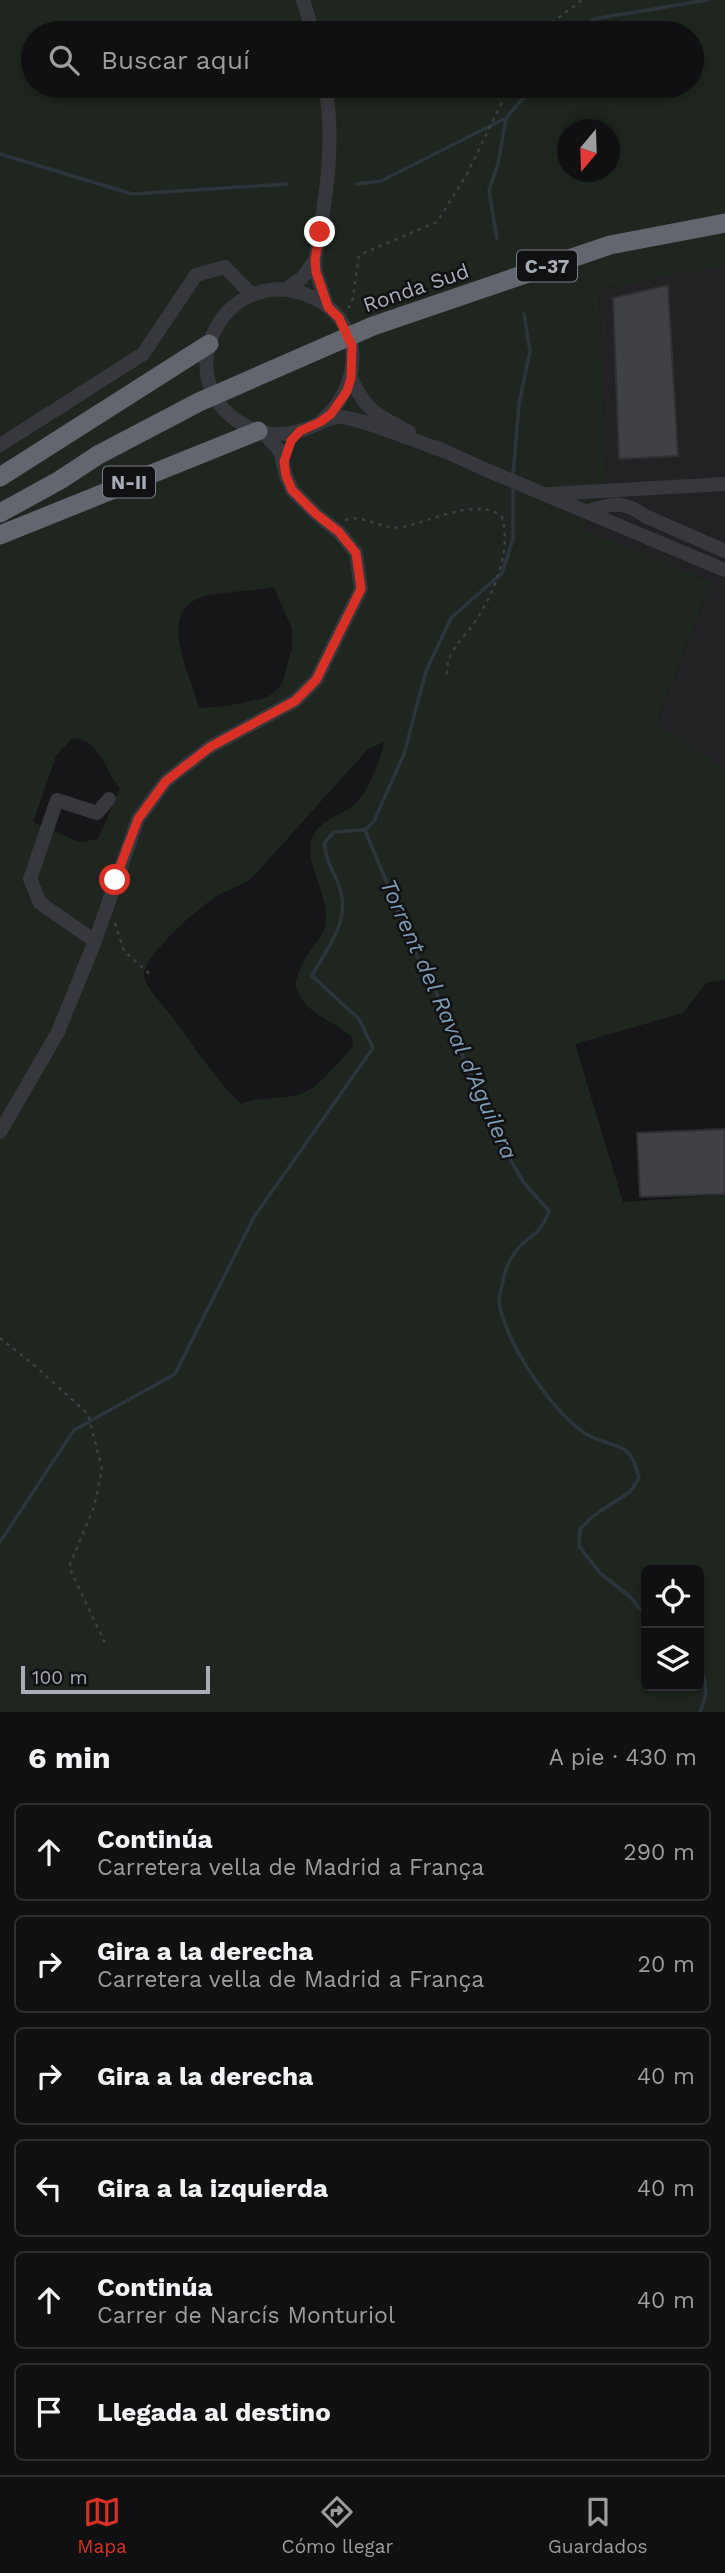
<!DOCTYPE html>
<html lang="es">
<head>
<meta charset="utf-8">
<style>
  body { margin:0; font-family:"Work Sans",sans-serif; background:#19191b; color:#f1f3f6 }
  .controls { position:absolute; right:21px; bottom:21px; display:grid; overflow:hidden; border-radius:10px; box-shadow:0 4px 10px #0003 }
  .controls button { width:63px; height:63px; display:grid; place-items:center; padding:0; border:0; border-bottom:2px solid #303032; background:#101012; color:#f1f3f6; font:35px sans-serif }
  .compass { position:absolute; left:557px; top:119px; width:63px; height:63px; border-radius:50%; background:#101012; box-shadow:0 4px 10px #0003; rotate:199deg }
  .scale { position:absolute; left:21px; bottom:18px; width:189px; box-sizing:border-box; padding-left:7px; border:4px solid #a8adb8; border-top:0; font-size:19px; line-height:24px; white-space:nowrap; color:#a8adb8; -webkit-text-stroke:5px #111113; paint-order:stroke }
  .stop { position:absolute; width:21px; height:21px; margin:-16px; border:5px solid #d93025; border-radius:50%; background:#fff }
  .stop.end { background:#d93025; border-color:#fff; box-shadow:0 2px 7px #0008 }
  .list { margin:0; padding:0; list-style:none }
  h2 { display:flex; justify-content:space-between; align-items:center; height:91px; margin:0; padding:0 28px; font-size:30px }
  h2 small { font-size:23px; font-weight:400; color:#9c9d9f }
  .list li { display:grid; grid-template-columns:46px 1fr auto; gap:21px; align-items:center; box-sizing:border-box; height:98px; margin:0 14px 14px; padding:0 14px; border:2px solid #303032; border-radius:10px }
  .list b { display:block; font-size:26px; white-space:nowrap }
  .list p { margin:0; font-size:23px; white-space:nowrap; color:#9c9d9f }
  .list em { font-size:23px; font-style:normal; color:#9c9d9f }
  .icon { flex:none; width:38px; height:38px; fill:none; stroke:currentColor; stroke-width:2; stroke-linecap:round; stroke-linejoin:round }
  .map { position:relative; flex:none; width:725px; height:1712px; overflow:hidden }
  .search { position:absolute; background:#101012; box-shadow:0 4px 10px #0003; left:21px; right:21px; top:21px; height:77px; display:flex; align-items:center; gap:18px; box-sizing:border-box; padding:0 24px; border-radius:38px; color:#9c9d9f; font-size:26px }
  .sheet { height:763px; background:#101012 }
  nav { display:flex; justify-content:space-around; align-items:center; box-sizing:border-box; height:98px; border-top:2px solid #303032; background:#101012; font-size:19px; color:#9c9d9f }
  nav a { display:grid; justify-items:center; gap:4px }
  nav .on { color:#d93025 }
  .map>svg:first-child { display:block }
  .built { fill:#222225 }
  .green { fill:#1e261f; fill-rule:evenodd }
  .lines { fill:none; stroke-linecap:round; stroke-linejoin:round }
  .stream { stroke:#2c353c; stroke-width:3.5 }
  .building { fill:#404145; stroke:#303034; stroke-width:2 }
  .path { stroke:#3d3f44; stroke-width:2.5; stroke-dasharray:3.5 5; stroke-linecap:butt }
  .minor { stroke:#37383d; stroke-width:14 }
  .highway { stroke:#63666e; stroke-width:19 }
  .route { stroke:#d93025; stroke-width:9 }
  .labels { text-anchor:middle; stroke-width:5; stroke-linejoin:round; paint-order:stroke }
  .shield { fill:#111113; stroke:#7b7e86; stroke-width:2 }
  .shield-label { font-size:19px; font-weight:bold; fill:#a8adb8 }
  .street-label { font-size:21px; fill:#a8adb8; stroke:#111113 }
  .water-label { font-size:23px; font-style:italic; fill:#7f9bb3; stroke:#111113 }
</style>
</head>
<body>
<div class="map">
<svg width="725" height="1712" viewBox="0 0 725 1712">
  <rect width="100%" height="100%" fill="#161618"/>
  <!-- built -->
  <path class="built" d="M725 266V780L719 765 656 725 711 582 584 530 606 477 599 289Z"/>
  <!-- green -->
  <path class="green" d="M0 0H725V266L599 289 606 477 584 530 711 582 656 724 720 765 725 780V980L706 983 683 1013 575 1044 623 1202 725 1195V1712H0ZM33 33H692V86H33ZM568 130H610V172H568ZM274 587 292 629V648L282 684 272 694 265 698 227 706 199 708C189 668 150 603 215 594 235 591 255 591 274 587ZM72 738C100 738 104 770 120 788L98 839 79 842 33 822 56 756ZM384 742C381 760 366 798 350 808 336 817 319 821 312 838 303 858 327 893 326 917 326 933 316 943 307 955 301 964 298 974 295 985 304 1014 331 1019 352 1037L353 1047C340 1060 317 1090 300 1094 280 1100 260 1096 241 1104 216 1080 197 1051 177 1023 169 1012 144 987 144 974 145 955 200 906 217 896 228 889 240 887 251 879L368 749ZM646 1570H699V1686H646Z"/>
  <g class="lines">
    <!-- stream -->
    <path class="stream" d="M582 33 594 19 707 0
      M0 154 132 194 287 184
      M357 184 381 181 506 118 534 86
      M497 239 489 190 498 164 506 118
      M513 476 519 404 530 351 524 314
      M365 830 417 956 428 973 495 1133 524 1183 549 1211C540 1237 530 1233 516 1251 508 1261 504 1274 502 1286 501 1290 499 1297 499 1301 503 1340 556 1419 590 1436 618 1450 630 1440 639 1478L630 1492 593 1516 580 1529 579 1546 600 1573 628 1595 646 1615
      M365 830 374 821 404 754 426 671 451 618 502 573 513 539V487
      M0 1542 74 1430 175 1374 254 1217 373 1048 359 1019 312 976C326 948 351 923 340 889 335 872 324 861 325 842L334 832 364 830
      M699 1667C708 1681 707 1697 700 1712"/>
  </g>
  <!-- building -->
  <path class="building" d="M668 285 678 456 619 459 613 298Z
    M725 1129V1194L640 1197 637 1133Z"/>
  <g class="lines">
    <!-- path -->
    <path class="path" d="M538 33 582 0
      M348 308 352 304 359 255 437 222 467 174 510 86
      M345 520C364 513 382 531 402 527 430 522 478 496 502 517 512 550 494 593 476 620 464 639 445 651 447 676
      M115 923 124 951 152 976
      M0 1338 34 1365 88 1414 102 1469 94 1507 69 1567 105 1643"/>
    <!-- minor -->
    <path class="minor" d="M303 0 313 33
      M325 86C336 142 325 204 315 260L316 272 327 306
      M286 289 302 278 315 260
      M351 378C366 412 378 415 409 432
      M320 422C361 390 367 325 316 299 230 255 162 375 242 424 262 436 287 437 308 428 318 424 328 418 338 417 358 416 421 444 444 451
      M0 445 143 354 196 275 225 267 251 294
      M436 447 484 469 725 570
      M548 494 725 484
      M586 512C611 504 623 499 645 516L725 551
      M95 941 40 903 30 879 57 800 97 813 109 799
      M0 1132 58 1032 95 941 138 819 166 781 210 747 295 701 316 680 361 589 356 553 339 532 316 514 292 490 286 476 280 451 263 432"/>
    <!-- highway -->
    <path class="highway" d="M0 477 209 344
      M0 513 60 480 98 455 199 402 373 326 610 245 725 223
      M0 535 258 431"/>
  </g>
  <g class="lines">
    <!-- route -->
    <path class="route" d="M115 880 138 819 166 781 210 747 295 701 316 680 361 589 356 553 339 532 316 514 292 490 286 476 284 462 291 441 300 431 320 422 331 414 347 391 351 378 352 346 339 318 328 307 316 272 315 260 320 232"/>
  </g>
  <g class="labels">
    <!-- shield labels -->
    <g class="shield">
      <rect x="517" y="250.5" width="60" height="31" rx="5"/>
      <rect x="103" y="466.5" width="52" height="31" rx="5"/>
    </g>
    <g class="shield-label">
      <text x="547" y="273">C-37</text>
      <text x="129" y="489">N-II</text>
    </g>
    <!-- street labels -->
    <g class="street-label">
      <text transform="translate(416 288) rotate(-19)" y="7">Ronda Sud</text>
    </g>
    <!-- water labels -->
    <g class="water-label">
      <text transform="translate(449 1019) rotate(66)" y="8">Torrent del Raval d'Aguilera</text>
    </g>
  </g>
</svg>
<div class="controls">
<button><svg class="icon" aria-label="locate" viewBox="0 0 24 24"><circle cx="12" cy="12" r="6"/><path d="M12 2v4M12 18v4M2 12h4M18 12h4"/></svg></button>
<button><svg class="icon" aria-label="layers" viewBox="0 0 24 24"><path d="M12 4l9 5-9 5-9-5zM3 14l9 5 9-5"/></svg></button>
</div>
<svg class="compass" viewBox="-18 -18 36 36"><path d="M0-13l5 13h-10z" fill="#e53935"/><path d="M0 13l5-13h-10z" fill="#9c9d9f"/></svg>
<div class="scale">100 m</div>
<div class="stop" style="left:115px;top:880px"></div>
<div class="stop end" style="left:320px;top:232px"></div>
<div class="search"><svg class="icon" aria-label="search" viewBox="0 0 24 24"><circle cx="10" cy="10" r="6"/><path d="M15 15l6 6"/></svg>Buscar aquí</div>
</div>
<section class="sheet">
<h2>6 min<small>A pie · 430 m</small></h2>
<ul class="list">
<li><svg class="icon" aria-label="ahead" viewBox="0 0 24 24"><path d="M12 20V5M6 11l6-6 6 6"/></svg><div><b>Continúa</b><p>Carretera vella de Madrid a França</p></div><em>290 m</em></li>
<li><svg class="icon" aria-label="right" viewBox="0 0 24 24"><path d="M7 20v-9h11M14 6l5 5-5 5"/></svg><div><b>Gira a la derecha</b><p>Carretera vella de Madrid a França</p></div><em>20 m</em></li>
<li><svg class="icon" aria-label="right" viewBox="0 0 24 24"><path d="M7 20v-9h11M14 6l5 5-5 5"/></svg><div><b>Gira a la derecha</b></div><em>40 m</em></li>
<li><svg class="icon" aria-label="left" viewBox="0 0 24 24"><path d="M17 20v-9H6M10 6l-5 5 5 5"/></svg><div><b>Gira a la izquierda</b></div><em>40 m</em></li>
<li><svg class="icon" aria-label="ahead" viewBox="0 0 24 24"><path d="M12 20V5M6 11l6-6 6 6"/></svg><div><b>Continúa</b><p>Carrer de Narcís Monturiol</p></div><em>40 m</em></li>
<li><svg class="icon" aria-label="arrive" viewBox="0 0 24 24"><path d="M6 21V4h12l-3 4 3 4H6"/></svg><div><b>Llegada al destino</b></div></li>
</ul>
</section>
<nav>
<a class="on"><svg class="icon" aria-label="map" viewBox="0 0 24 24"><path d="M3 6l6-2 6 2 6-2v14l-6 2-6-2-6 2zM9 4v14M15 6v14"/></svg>Mapa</a>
<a><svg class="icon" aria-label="directions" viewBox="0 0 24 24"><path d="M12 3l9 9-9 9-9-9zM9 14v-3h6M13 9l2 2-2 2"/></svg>Cómo llegar</a>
<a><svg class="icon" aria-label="saved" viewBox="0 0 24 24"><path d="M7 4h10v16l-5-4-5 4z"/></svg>Guardados</a>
</nav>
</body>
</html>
